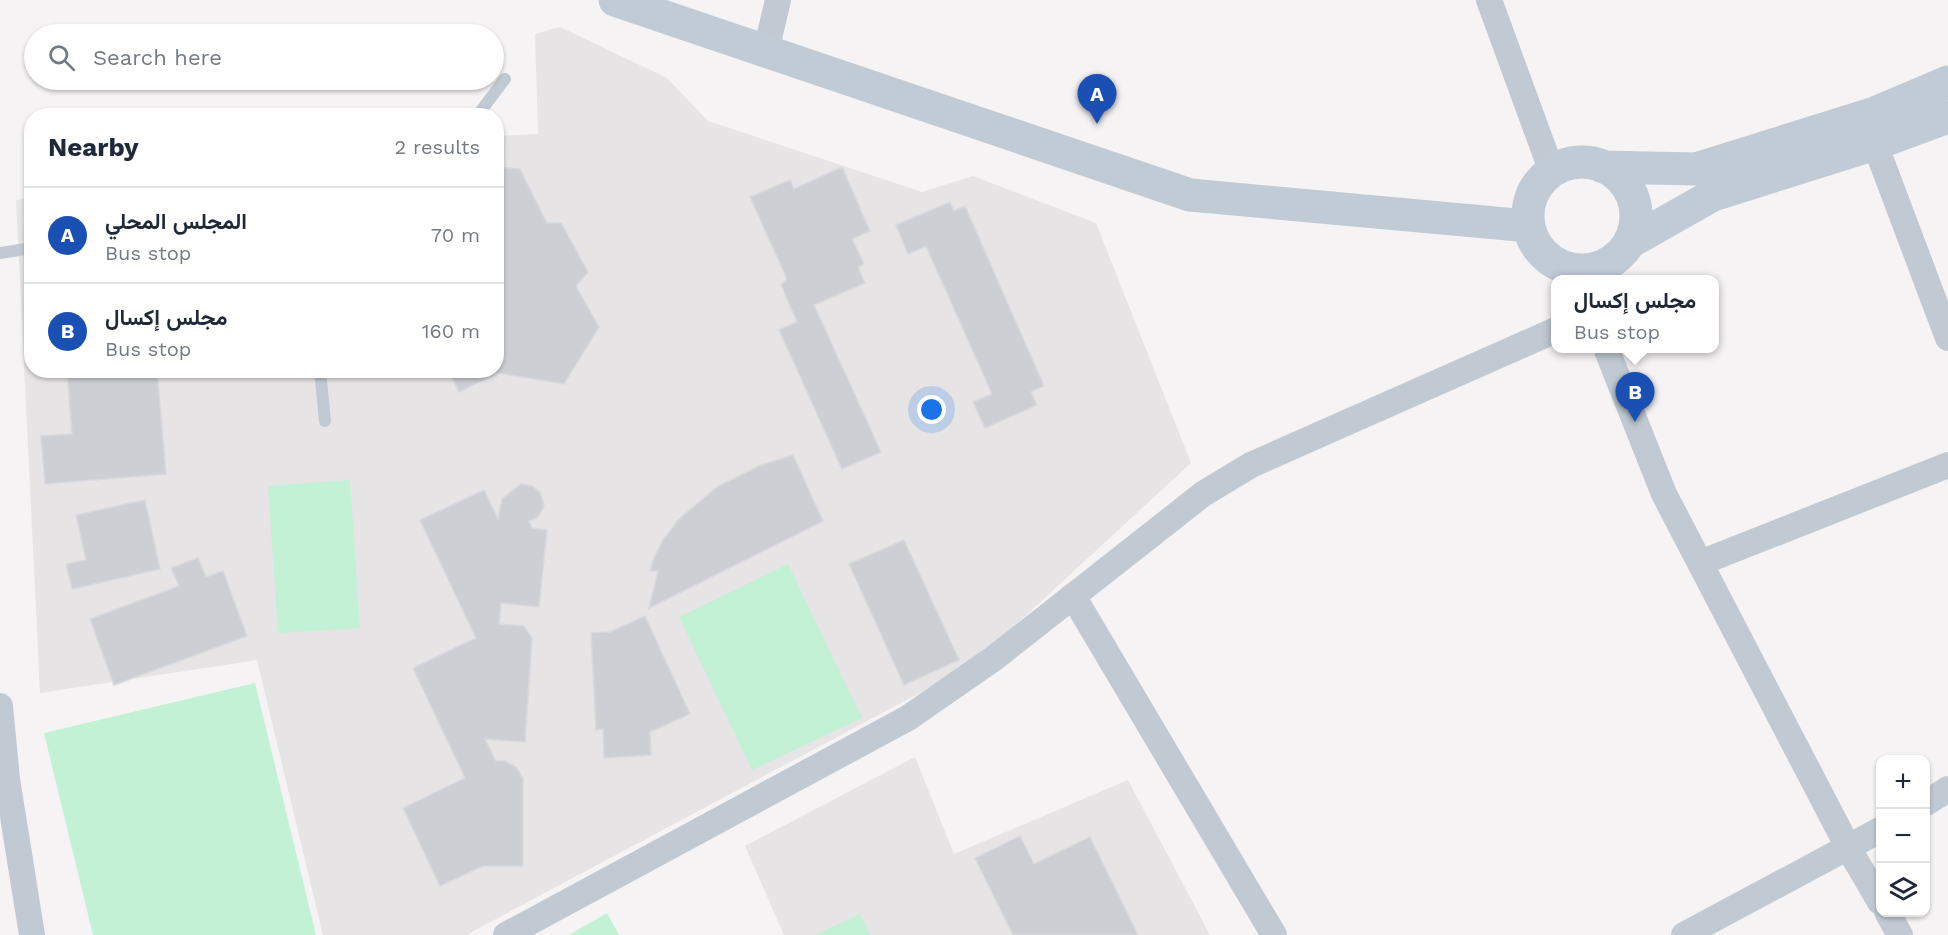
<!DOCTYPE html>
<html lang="en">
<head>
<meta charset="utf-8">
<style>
  body { margin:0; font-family:"Work Sans",Vazirmatn,sans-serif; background:#f2f2f3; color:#1f2937 }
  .controls { position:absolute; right:18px; bottom:18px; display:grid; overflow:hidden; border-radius:12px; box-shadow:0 2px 4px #0004 }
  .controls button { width:54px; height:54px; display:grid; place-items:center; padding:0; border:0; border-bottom:2px solid #e0e1e3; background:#fff; color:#1f2937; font:30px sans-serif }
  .you { position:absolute; left:932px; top:410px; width:21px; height:21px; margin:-15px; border:4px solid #fff; border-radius:50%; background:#1a73e8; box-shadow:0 0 0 9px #1a73e833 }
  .badge { display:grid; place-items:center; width:39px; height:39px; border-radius:50%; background:#1a73e8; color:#fff; font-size:20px; font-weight:700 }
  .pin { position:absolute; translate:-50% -50px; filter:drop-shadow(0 2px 3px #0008) }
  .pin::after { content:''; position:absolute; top:32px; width:21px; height:18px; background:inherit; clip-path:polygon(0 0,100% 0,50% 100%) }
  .popup { position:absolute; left:1551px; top:275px; width:168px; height:78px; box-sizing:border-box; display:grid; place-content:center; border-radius:12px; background:#fff; filter:drop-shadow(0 2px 4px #0005); font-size:20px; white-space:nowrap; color:#747a83 }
  .popup b { font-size:22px; color:#1f2937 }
  .popup::after { content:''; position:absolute; left:50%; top:100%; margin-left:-12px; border:12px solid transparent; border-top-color:#fff }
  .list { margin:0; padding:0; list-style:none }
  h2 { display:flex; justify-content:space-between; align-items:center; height:78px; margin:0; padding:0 24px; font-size:26px }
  h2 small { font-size:20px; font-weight:400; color:#747a83 }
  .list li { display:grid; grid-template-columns:39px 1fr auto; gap:18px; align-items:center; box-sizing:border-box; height:96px; padding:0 24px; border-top:2px solid #e0e1e3 }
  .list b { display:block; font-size:22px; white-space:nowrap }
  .list p { margin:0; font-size:20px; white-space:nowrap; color:#747a83 }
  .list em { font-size:20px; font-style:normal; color:#747a83 }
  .icon { flex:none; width:33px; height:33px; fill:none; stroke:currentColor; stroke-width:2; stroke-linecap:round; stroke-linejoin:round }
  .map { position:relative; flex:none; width:1948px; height:935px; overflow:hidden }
  .search { position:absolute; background:#fff; box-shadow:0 2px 4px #0004; left:24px; top:24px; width:480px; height:66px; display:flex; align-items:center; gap:15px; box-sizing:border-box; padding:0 21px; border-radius:33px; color:#747a83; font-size:22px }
  .panel { position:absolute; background:#fff; box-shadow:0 2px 4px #0004; left:24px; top:108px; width:480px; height:270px; border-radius:24px }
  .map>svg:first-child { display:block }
  .education { fill:#e6e4e5 }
  .green { fill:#c3f1d5 }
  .building { fill:#cdcfd5; stroke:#d7d9de; stroke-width:1.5 }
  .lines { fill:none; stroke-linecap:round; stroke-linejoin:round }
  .service { stroke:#c1cad2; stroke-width:12 }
  .minor { stroke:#c1cad2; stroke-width:26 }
  .secondary { stroke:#c1cbd6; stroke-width:33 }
</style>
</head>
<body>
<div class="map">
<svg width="1948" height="935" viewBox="0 0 1948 935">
  <rect width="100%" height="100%" fill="#f5f3f3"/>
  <!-- education -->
  <path class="education" d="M560 27 667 78 708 121 922 192 973 176 1096 223 1191 463 972 665 466 935H323L257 660 40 693 16 200 31 197 32 370H496L497 136 538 134 535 34Z
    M915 757 954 854 1128 780 1210 935H784L745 846Z"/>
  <!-- green -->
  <path class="green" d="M350 480 360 628 278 633 268 486Z
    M788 564 862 718 752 770 679 617Z
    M255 683 316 935H93L44 733Z
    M607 913 619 935H569Z
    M860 914 870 935H815Z"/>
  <!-- building -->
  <path class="building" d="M496 167 520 169 547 223H561L588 272 576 286 599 327 564 384 498 373 459 392 448 370H496Z
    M842 167 870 231 852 239 864 264 858 267 865 283 814 305 881 452 842 469 779 330 797 322 781 285 787 279 750 197 790 180 794 189Z
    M950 202 954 211 965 206 1044 386 1031 392 1037 405 985 428 973 402 992 394 926 246 908 254 896 225Z
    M67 370H157L166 474 45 484 41 436 72 434Z
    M793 455 823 521 649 608 658 571H650L654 558 663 540 679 519 717 487 759 466Z
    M521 484 532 486 540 492 544 506 538 517 529 521 532 528 547 530 539 607 501 603 499 624 524 626 532 638 525 742 485 739 496 761H505L516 767 523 778V866H483L440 886 403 808 465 778 413 668 476 638 420 520 484 490 498 519 502 499Z
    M145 500 160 569 72 589 66 564 86 560 76 515Z
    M904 540 959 660 904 685 849 564Z
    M198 558 206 577 223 571 247 636 114 685 90 619 179 586 171 568Z
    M645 616 690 714 650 732 651 755 604 758 603 729 596 730 591 633 610 632Z
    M1020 836 1034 864 1090 837 1138 935H1013L975 858Z"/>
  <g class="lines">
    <!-- service -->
    <path class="service" d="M477 116 505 79
      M0 253 32 248
      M320 370 325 421"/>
    <!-- minor -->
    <path class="minor" d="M1489 0 1552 172
      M766 51 778 0
      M1875 144 1948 338
      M1589 270V280
      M1606 348 1664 494 1849 849 1880 902
      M1700 563 1948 465
      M1073 596 1274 935
      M0 706 7 779 32 935
      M1926 803 1948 789
      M1887 912 1900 935
      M506 935 908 718 993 659 1203 494 1251 465 1556 330
      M1684 935 1880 830"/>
    <!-- secondary -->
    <path class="secondary" d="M615 0 1190 195 1529 226
      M1528 216a54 54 0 1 1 108 0a54 54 0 1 1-108 0Z
      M1603 167 1696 169 1875 113 1948 82
      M1630 242 1713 195 1875 144 1948 117"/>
  </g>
</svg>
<div class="controls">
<button>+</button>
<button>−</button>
<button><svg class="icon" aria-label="layers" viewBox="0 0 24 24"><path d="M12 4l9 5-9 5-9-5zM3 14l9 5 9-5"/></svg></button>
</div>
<div class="you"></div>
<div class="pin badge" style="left:1097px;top:124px;background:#1a4fb4">A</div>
<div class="pin badge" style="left:1635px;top:422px;background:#1a4fb4">B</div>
<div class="popup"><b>مجلس إكسال</b>Bus stop</div>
<div class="search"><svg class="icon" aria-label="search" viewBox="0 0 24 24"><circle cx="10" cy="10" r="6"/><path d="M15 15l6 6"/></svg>Search here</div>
<section class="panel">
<h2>Nearby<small>2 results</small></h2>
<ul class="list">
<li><span class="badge" style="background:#1a4fb4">A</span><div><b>المجلس المحلي</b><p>Bus stop</p></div><em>70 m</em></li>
<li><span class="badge" style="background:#1a4fb4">B</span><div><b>مجلس إكسال</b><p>Bus stop</p></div><em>160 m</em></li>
</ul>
</section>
</div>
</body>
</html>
